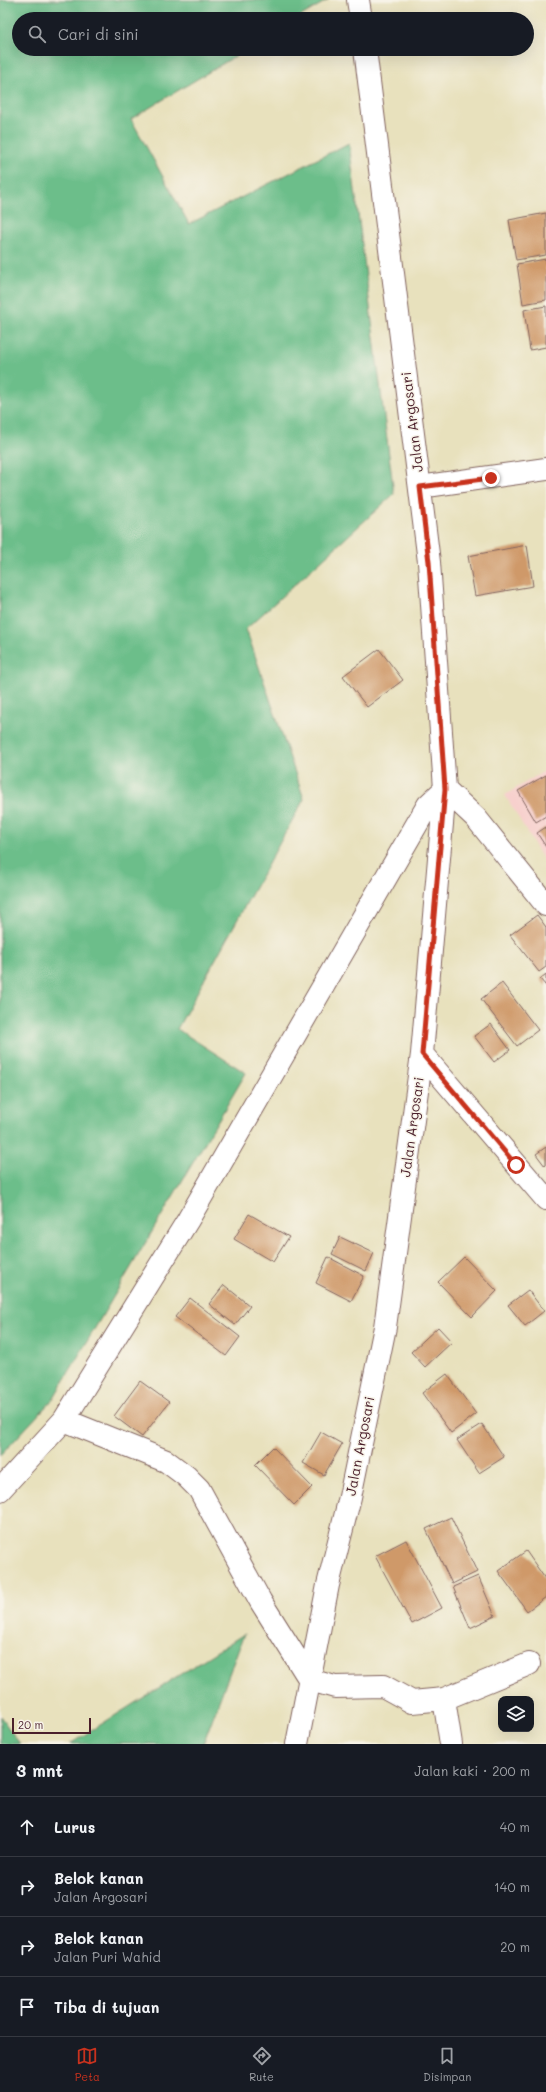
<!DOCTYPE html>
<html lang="id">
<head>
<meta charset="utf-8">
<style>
  body { margin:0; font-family:Mali,sans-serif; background:#242831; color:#f1f3f6 }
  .controls { position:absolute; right:12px; bottom:12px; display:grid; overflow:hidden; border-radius:8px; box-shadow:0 4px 16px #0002 }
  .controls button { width:36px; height:36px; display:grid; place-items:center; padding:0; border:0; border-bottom:1px solid #363941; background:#171b24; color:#f1f3f6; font:20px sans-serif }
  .scale { position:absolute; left:12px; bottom:10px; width:79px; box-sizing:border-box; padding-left:4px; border:2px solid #4a1f2b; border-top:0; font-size:11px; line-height:14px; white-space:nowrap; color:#4a1f2b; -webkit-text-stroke:3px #f7f3e8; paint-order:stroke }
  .stop { position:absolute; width:12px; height:12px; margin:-9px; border:3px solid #c8321e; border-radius:50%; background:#fff }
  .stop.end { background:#c8321e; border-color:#fff; box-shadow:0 1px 4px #0008 }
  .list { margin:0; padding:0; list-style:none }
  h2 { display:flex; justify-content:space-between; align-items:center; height:52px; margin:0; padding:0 16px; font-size:17px }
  h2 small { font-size:13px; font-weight:400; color:#9ea1a6 }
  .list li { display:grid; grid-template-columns:26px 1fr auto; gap:12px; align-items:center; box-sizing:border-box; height:60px; padding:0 16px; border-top:1px solid #363941 }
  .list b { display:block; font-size:15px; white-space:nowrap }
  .list p { margin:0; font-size:13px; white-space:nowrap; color:#9ea1a6 }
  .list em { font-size:13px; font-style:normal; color:#9ea1a6 }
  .icon { flex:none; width:22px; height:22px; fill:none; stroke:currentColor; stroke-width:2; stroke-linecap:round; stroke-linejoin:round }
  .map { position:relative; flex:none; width:546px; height:1744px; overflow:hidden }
  .search { position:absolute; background:#171b24; box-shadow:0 4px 16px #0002; left:12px; right:12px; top:12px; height:44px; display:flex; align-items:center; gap:10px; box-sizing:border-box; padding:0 14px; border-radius:22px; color:#9ea1a6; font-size:15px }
  .sheet { height:292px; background:#171b24 }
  nav { display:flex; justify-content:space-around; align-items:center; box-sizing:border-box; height:56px; border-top:1px solid #363941; background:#171b24; font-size:11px; color:#9ea1a6 }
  nav a { display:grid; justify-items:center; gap:2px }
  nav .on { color:#c8321e }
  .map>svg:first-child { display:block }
  .built { fill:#f7d0cd }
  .forest { fill:#6cbe8a; stroke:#5b6e5a }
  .building { fill:#cf9969 }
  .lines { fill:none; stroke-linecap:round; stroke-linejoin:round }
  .minor-casing { stroke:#81635e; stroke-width:24 }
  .minor { stroke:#fff; stroke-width:22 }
  .route { stroke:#c8321e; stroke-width:5 }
  .labels { text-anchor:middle; stroke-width:3; stroke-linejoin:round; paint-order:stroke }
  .street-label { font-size:14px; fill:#4a1f2b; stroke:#f7f3e8 }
</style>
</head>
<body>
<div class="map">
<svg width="546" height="1744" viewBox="0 0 546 1744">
  <rect width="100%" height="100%" fill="#f7f3e8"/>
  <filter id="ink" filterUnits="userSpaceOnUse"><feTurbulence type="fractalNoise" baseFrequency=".025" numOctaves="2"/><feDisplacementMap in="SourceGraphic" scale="8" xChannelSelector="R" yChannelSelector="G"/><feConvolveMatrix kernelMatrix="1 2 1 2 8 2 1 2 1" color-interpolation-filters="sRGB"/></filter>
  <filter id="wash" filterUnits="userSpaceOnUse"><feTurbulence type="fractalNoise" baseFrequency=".012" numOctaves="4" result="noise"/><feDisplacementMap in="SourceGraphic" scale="16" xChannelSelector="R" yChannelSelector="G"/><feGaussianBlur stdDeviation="0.9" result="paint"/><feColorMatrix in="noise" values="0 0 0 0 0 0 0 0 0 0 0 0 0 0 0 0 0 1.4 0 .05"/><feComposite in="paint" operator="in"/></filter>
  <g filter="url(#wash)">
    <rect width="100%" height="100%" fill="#e8e1bd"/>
    <!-- built -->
    <path class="built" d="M546 770V864L505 795Z"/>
    <!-- forest -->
    <path class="forest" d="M0 0H328L296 19H19V49H247L131 119 189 224 349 143 394 494 246 629 304 799 177 1029 246 1073 53 1399 0 1456Z
      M244 1634 203 1744H70Z
      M0 1716 20 1744H0Z"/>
    <g id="blocks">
      <!-- building -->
      <path class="building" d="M546 213V255L516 260 509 220Z
        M546 259V300L523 304 517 264Z
        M546 306V347L530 350 524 310Z
        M527 545 533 586 475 596 468 556Z
        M379 649 403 680 367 707 343 676Z
        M546 775V816L536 822 518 791Z
        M546 827V847L537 833Z
        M537 915 546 927V967L539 972 510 935Z
        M546 974V986L540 979Z
        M502 983 538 1030 517 1046 481 999Z
        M491 1024 510 1050 494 1062 474 1036Z
        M546 1147V1165L545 1166 536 1154Z
        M249 1214 289 1237 273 1262 234 1239Z
        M340 1237 374 1253 366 1271 332 1254Z
        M328 1257 364 1276 351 1301 316 1283Z
        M464 1257 497 1291 472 1317 438 1282Z
        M224 1285 250 1306 235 1325 209 1304Z
        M528 1290 544 1311 525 1326 508 1305Z
        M190 1298 240 1337 226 1356 175 1317Z
        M438 1327 452 1342 425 1367 411 1352Z
        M447 1374 476 1414 451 1433 422 1393Z
        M140 1381 169 1402 142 1437 114 1416Z
        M482 1424 504 1457 479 1473 457 1440Z
        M321 1432 342 1444 324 1475 303 1463Z
        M273 1447 312 1487 294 1505 255 1465Z
        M451 1517 477 1572 452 1584 426 1529Z
        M406 1540 442 1608 412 1624 375 1556Z
        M526 1551 546 1580V1597L527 1611 498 1571Z
        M478 1576 495 1616 470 1628 453 1587Z"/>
    </g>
  </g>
  <g filter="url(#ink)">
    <use href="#blocks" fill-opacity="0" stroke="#81635e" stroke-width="1"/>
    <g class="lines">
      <defs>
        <path id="minor" d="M358 0 361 19
          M420 487 546 469
          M422 1054 546 1199
          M64 1420 166 1461 186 1476 199 1489 261 1602 310 1680 335 1687 383 1686 412 1702 444 1699 529 1664
          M0 1490 64 1420 188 1220 428 805 445 789 476 818 546 905
          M444 1699 451 1744
          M297 1744 328 1585 350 1497 385 1327 422 1054 445 789 429 562 365 49"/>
      </defs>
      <!-- minor casing -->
      <use href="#minor" class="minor-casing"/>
      <!-- minor -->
      <use href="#minor" class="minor"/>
    </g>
  </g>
  <g class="lines" filter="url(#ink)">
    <!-- route -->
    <path class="route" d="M491 478 420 487 429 562 445 789 422 1054 516 1165"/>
  </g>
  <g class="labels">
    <!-- street labels -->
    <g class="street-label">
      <text transform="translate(412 422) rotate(-97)" y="5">Jalan Argosari</text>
      <text transform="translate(412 1127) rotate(-82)" y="5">Jalan Argosari</text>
      <text transform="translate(360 1446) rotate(-79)" y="5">Jalan Argosari</text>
    </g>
  </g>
</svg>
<div class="controls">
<button><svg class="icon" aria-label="layers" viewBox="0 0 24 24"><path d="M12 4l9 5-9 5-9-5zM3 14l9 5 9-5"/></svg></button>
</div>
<div class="scale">20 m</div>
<div class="stop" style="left:516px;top:1165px"></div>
<div class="stop end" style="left:491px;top:478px"></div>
<div class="search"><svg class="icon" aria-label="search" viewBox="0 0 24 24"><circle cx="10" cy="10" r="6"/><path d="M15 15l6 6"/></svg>Cari di sini</div>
</div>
<section class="sheet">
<h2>3 mnt<small>Jalan kaki · 200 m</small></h2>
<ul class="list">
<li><svg class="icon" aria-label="ahead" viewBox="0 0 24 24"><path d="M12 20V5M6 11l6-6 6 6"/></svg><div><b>Lurus</b></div><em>40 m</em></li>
<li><svg class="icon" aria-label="right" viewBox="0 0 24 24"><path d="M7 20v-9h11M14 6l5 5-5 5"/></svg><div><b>Belok kanan</b><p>Jalan Argosari</p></div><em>140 m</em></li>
<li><svg class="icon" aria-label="right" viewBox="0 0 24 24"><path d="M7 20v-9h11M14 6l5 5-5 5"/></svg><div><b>Belok kanan</b><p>Jalan Puri Wahid</p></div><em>20 m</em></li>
<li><svg class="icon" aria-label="arrive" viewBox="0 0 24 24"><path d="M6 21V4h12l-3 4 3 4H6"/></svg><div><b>Tiba di tujuan</b></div></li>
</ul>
</section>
<nav>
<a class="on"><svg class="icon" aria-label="map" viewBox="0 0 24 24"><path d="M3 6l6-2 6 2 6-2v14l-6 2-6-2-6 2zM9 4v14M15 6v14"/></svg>Peta</a>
<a><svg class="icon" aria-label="directions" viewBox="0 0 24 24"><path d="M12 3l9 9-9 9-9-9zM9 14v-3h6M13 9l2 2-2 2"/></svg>Rute</a>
<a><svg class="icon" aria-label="saved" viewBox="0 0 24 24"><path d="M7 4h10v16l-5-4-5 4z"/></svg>Disimpan</a>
</nav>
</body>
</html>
